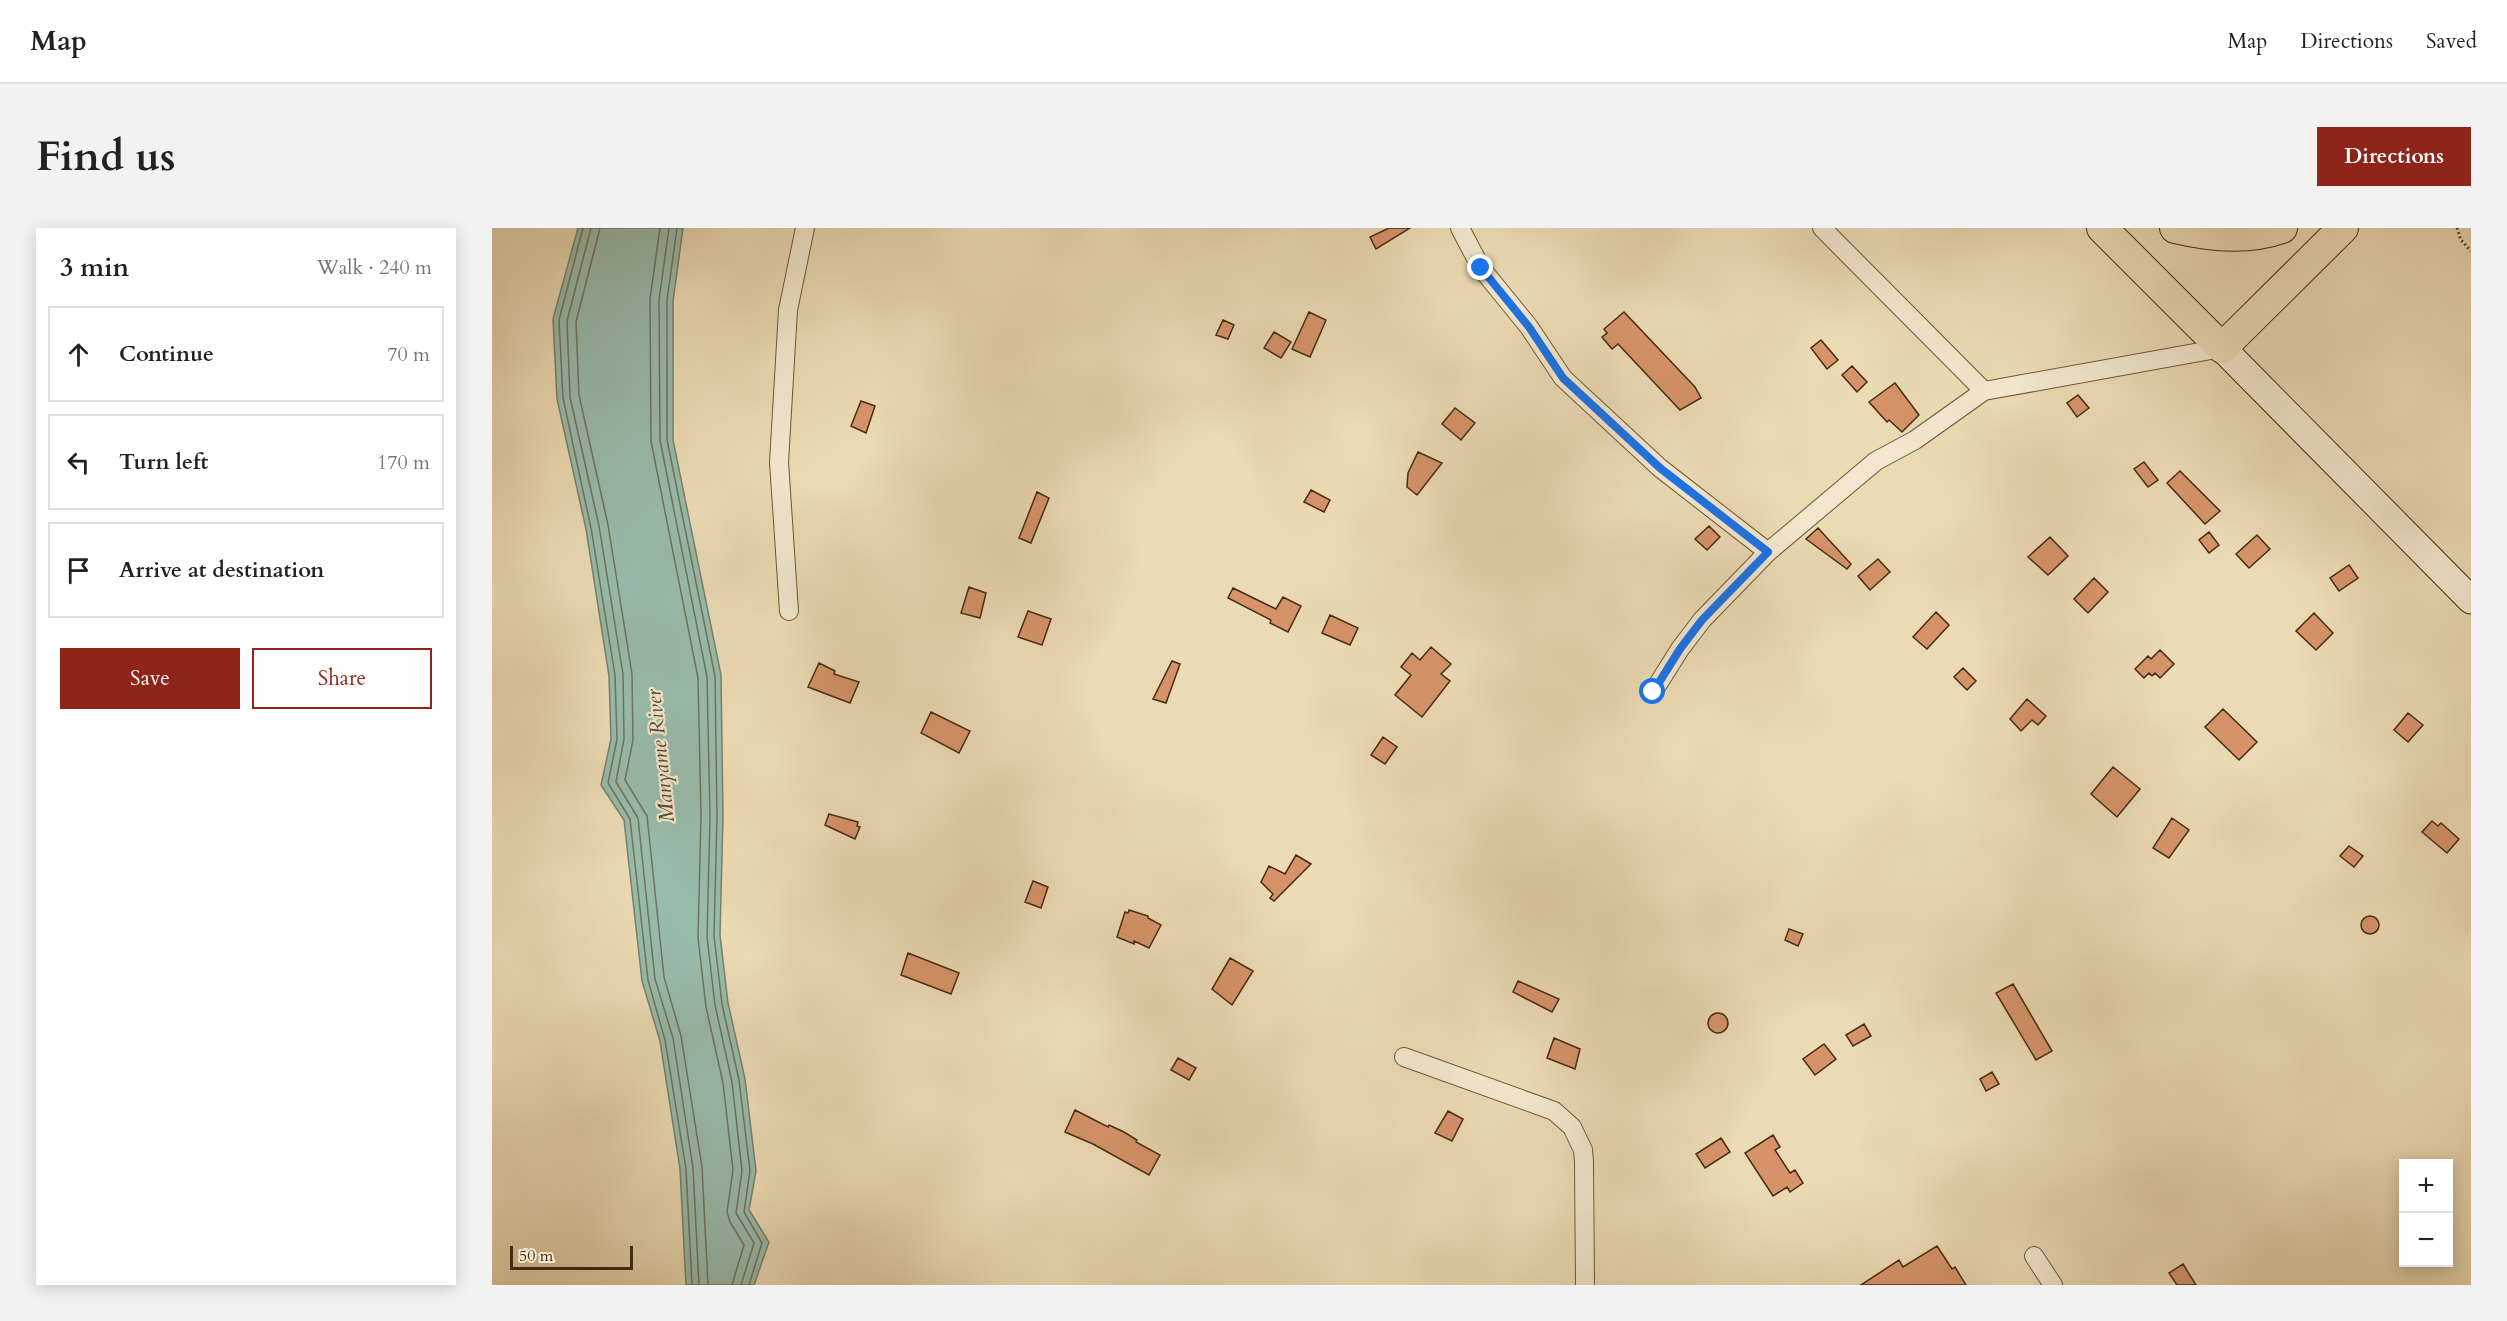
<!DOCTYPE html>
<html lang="en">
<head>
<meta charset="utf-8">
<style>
  body { margin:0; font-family:Cardo,serif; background:#f2f2f2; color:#222 }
  .controls { position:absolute; right:18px; bottom:18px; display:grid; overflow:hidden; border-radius:0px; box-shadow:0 3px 15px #0003 }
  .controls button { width:54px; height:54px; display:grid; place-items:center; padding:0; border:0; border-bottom:2px solid #e0e0e0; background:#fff; color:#222; font:30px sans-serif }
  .scale { position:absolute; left:18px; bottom:15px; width:123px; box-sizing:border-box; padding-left:6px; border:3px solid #452c10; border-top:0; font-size:16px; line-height:21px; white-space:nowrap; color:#452c10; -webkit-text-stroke:4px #f2e7ce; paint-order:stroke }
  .stop { position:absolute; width:18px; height:18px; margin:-14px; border:4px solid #1a73e8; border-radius:50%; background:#fff }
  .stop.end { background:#1a73e8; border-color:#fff; box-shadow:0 2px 6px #0008 }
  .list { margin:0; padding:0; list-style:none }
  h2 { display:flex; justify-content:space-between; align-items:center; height:78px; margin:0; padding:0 24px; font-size:26px }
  h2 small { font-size:20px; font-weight:400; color:#767676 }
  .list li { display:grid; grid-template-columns:39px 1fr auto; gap:18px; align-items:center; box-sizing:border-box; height:96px; margin:0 12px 12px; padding:0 12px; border:2px solid #e0e0e0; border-radius:0px }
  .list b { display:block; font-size:22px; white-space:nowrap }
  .list em { font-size:20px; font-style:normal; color:#767676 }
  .actions { display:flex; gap:12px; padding:18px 24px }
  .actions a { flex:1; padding:14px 0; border:2px solid #8f2418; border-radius:0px; text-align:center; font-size:21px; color:#8f2418 }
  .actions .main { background:#8f2418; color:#fff }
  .icon { flex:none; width:33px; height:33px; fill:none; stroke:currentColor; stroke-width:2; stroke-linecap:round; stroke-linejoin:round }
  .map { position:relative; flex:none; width:1979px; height:1057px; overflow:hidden; border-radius:0px }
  header { display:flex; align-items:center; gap:36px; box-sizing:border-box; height:84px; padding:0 30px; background:#fff; border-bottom:2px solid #e0e0e0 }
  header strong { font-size:28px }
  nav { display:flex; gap:33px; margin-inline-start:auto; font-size:21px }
  .intro { display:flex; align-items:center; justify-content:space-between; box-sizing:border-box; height:144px; padding:0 36px }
  h1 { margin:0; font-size:42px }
  .button { padding:15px 27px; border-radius:0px; background:#8f2418; color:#fff; font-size:21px; font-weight:700 }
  main { display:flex; gap:36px; padding:0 36px }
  aside { flex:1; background:#fff; border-radius:0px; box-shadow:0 3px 15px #0003 }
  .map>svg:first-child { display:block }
  .water { fill:#98bbac; stroke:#77826e; stroke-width:1.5 }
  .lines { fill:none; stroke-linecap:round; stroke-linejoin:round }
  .shore { stroke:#6e745e; stroke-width:1.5 }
  .building { fill:#d6936a; stroke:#452c10; stroke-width:1.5 }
  .minor-casing { stroke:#6e5839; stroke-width:20 }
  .secondary-casing { stroke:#452c10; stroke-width:29 }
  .primary-casing { stroke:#452c10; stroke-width:32 }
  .path { stroke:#452c10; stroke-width:3; stroke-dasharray:1.5 3; stroke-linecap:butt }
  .minor { stroke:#f2e7ce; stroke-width:18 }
  .secondary { stroke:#f2e7ce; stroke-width:27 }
  .primary { stroke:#ebdab3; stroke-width:30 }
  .route { stroke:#1a73e8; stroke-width:8 }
  .labels { text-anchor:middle; stroke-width:4.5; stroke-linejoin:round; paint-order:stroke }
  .water-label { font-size:21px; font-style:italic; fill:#56492f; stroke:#f2e7ce }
</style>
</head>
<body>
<header>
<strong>Map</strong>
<nav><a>Map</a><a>Directions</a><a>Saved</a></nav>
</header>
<div class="intro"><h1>Find us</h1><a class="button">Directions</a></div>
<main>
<aside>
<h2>3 min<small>Walk · 240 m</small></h2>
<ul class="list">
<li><svg class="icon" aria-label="ahead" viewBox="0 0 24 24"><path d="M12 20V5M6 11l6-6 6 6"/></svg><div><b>Continue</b></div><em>70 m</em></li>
<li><svg class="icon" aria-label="left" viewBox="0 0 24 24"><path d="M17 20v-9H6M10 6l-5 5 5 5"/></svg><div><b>Turn left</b></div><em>170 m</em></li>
<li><svg class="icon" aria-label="arrive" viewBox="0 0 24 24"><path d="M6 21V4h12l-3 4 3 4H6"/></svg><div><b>Arrive at destination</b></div></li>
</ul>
<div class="actions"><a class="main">Save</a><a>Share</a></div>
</aside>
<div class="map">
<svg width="1979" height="1057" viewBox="0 0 1979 1057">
  <rect width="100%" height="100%" fill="#ebdab3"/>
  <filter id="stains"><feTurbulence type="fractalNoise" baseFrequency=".00333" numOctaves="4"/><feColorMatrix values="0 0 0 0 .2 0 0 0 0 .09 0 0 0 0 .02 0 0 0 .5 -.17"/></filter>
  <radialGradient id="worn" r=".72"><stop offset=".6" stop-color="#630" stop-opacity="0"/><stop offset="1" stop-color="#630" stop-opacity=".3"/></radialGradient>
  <!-- water -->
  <path class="water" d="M86 0H191L181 73V212L229 447 231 588 228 707 236 775 253 851 264 943 257 982 277 1014 262 1057H194L188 941 168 813 150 753 132 592 109 557 119 511 117 448 94 301 65 171 61 91Z"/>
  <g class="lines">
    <!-- shore -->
    <path class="shore" d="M91 0 67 92 71 170 99 300 123 447 125 511 116 555 138 591 156 752 173 812 194 941 200 1057
      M99 0 75 93 78 169 107 298 131 446 132 511 124 554 146 590 163 751 181 810 201 940 207 1057
      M108 0 84 94 87 167 116 297 140 446 141 512 133 552 155 588 172 749 189 808 210 939 216 1057
      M168 0 158 71 159 213 206 450 209 588 206 710 214 779 231 855 241 942 235 984 238 994 252 1017 240 1057
      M177 0 167 72 168 212 215 449 218 588 215 709 223 777 240 854 250 943 244 985 262 1015 249 1057
      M185 0 175 72V212L223 448 225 588 222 708 230 776 247 852 258 943 252 984 270 1015 257 1057"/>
  </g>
  <!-- building -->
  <path class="building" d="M897 0H918L884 21 878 9Z
    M817 84 834 92 818 129 800 121Z
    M1132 84 1203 159 1209 170 1188 182 1126 116 1120 121 1110 109 1115 105 1112 101Z
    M731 92 742 97 736 111 724 107Z
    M782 104 799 114 789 130 772 120Z
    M1329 112 1346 132 1335 141 1319 120Z
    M1360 138 1375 154 1365 164 1350 147Z
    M1403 155 1427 187 1410 204 1397 192 1395 194 1377 174Z
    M1586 167 1597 180 1585 189 1575 175Z
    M369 173 383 178 374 205 359 198Z
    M963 180 983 195 969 212 950 196Z
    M926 224 950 235 925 267 915 259 916 245Z
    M1652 234 1666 252 1656 259 1642 241Z
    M1688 243 1728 283 1713 296 1675 255Z
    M819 262 838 272 832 284 812 274Z
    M545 264 557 270 539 315 527 310Z
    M1217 298 1228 309 1215 322 1203 311Z
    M1326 300 1359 336 1355 341 1314 311Z
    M1717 304 1727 317 1717 325 1707 312Z
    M1765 307 1778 321 1757 340 1744 326Z
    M1558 309 1576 328 1556 347 1536 329Z
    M1386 331 1398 344 1378 362 1366 348Z
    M1857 337 1866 350 1847 363 1838 350Z
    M1602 350 1616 364 1596 385 1582 371Z
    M477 359 494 365 488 390 469 385Z
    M741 360 784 381 791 369 809 378 796 404 778 395 779 392 736 370Z
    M536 383 559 391 550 417 526 409Z
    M1444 384 1457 397 1435 421 1421 409Z
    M1822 385 1841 405 1824 422 1804 403Z
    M838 387 866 400 858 417 830 405Z
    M939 419 959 436 949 446 958 453 930 489 903 467 919 447 909 439 920 425 928 432Z
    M1668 422 1682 436 1668 450 1663 445 1660 448 1657 445 1652 450 1643 441 1656 428 1659 431Z
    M680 433 688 436 674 475 661 471Z
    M327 435 343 443 342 446 367 454 358 475 316 459Z
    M1471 440 1484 453 1475 462 1462 449Z
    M1535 471 1554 488 1546 497 1540 492 1529 503 1518 491Z
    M1731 481 1765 514 1747 532 1713 499Z
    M439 484 478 503 467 525 429 505Z
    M1916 485 1931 497 1916 514 1902 502Z
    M891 509 905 519 893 536 879 527Z
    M1621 539 1648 561 1625 589 1599 566Z
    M337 586 366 594 365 598 368 599 363 611 333 597Z
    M1680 590 1697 602 1677 630 1661 620Z
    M1940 593 1946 598 1949 595 1967 611 1955 625 1930 604Z
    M1857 618 1871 628 1862 639 1848 628Z
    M804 627 819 636 782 673 778 670 781 666 769 654 777 638 793 646Z
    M541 653 556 659 549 680 533 674Z
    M637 682 656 688V690L669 697 657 720 642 713V716L625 709 633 684 636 685Z
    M1869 697a9 9 0 1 1 18 0a9 9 0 1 1-18 0Z
    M1297 701 1311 706 1306 718 1293 712Z
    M416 725 467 745 459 766 409 747Z
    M738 730 761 743 740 777 720 761Z
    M1026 753 1067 771 1060 784 1021 764Z
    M1521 756 1560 823 1544 832 1504 765Z
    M1216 795a10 10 0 1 1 20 0a10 10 0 1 1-20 0Z
    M1372 796 1379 808 1361 818 1354 807Z
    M1062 810 1088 821 1083 841 1055 830Z
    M1332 816 1344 831 1323 847 1311 831Z
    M686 830 704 840 697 852 679 842Z
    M1500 844 1507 856 1494 863 1488 851Z
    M583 882 616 899 617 897 632 904 645 912 644 914 668 927 657 947 601 916 573 904Z
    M956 883 971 891 960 913 943 905Z
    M1281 907 1288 919 1283 922 1298 945 1303 942 1311 955 1298 964 1295 959 1281 968 1253 925Z
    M1229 910 1238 924 1213 940 1204 926Z
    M1445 1018 1460 1041 1463 1039 1474 1057H1369L1407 1032 1411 1039Z
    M1691 1036 1704 1057H1685L1677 1045Z"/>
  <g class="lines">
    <defs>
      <path id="minor" d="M968 0 989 40 1037 99 1071 150 1168 240 1276 324
        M1330 0 1492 163
        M297 383 287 234 296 82 313 0
        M1161 464 1188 421 1210 392 1276 324 1384 233 1423 212 1492 163 1730 120
        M912 829 1062 883 1080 899 1091 922 1092 934 1093 1057
        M1542 1028 1561 1057"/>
      <path id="secondary" d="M1730 120 1979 372"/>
      <path id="primary" d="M1610 0 1730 120 1851 0
        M1683 0C1716 8 1757 12 1790 0"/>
    </defs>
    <!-- minor casing -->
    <use href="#minor" class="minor-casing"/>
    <!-- secondary casing -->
    <use href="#secondary" class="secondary-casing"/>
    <!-- primary casing -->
    <use href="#primary" class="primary-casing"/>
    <!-- path -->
    <path class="path" d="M1965 0 1969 12 1979 23"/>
    <!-- minor -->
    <use href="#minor" class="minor"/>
    <!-- secondary -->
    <use href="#secondary" class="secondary"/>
    <!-- primary -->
    <use href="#primary" class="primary"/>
  </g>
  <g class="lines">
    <!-- route -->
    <path class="route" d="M989 40 1037 99 1071 150 1168 240 1276 324 1210 392 1188 421 1161 464"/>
  </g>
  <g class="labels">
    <!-- water labels -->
    <g class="water-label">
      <text transform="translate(168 528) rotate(-96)" y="7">Manyame River</text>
    </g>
  </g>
  <rect width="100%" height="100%" filter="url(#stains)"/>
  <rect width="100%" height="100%" fill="url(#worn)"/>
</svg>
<div class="controls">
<button>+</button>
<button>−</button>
</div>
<div class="scale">50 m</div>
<div class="stop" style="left:1161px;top:464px"></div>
<div class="stop end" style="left:989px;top:40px"></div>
</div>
</main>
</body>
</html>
